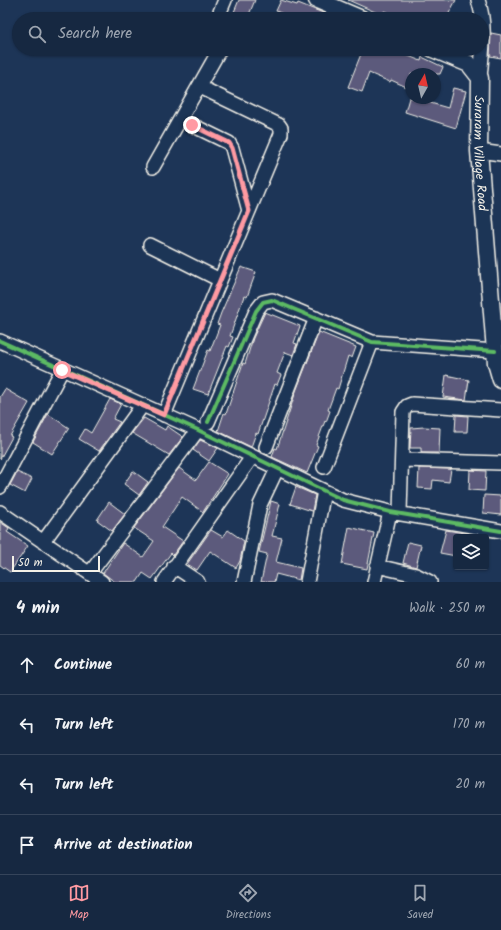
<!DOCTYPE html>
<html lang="en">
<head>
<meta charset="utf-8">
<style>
  body { margin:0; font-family:Kalam,sans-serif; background:#23344c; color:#f1f3f6 }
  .controls { position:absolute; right:12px; bottom:12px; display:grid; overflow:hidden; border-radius:4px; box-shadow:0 1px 3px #0004 }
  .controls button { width:36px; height:36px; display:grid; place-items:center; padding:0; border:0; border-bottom:1px solid #35445a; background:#162841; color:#f1f3f6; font:20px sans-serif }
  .compass { position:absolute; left:405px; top:68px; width:36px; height:36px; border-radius:50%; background:#162841; box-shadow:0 1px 3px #0004; rotate:8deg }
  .scale { position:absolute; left:12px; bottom:10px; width:88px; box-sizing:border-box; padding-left:4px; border:2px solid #f4f1e8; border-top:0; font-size:11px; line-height:14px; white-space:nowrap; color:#f4f1e8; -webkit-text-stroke:3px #1d3557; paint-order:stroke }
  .stop { position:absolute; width:12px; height:12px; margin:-9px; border:3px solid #ff9aa2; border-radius:50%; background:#fff }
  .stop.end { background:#ff9aa2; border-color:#fff; box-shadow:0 1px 4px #0008 }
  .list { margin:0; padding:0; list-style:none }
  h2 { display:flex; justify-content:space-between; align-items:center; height:52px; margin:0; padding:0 16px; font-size:17px }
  h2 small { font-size:13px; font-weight:400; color:#9ea6b1 }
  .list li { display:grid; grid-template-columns:26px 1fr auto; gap:12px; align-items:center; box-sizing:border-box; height:60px; padding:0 16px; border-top:1px solid #35445a }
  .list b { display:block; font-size:15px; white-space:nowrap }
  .list em { font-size:13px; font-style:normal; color:#9ea6b1 }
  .icon { flex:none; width:22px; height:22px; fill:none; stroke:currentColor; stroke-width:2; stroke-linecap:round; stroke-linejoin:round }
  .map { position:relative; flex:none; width:501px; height:582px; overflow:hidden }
  .search { position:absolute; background:#162841; box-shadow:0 1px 3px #0004; left:12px; right:12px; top:12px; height:44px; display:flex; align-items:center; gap:10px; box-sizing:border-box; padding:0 14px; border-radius:22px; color:#9ea6b1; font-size:15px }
  .sheet { height:292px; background:#162841 }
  nav { display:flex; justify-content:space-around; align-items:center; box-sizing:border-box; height:56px; border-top:1px solid #35445a; background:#162841; font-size:11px; color:#9ea6b1 }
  nav a { display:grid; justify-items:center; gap:2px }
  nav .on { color:#ff9aa2 }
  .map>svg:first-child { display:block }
  .building { fill:#5c5a7b; stroke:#f4f1e8 }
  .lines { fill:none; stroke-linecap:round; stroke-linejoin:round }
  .minor-casing { stroke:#f4f1e8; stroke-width:16 }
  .major-casing { stroke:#f4f1e8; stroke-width:19 }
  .minor { stroke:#1d3557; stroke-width:13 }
  .major { stroke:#1d3557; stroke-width:16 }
  .cycleway-casing { stroke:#1d3557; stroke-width:6 }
  .cycleway { stroke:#5cba63; stroke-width:4 }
  .route { stroke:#ff9aa2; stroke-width:5 }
  .labels { text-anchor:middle; stroke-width:3.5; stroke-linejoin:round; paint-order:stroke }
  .street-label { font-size:13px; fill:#f4f1e8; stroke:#1d3557 }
</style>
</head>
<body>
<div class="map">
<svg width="501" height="582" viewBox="0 0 501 582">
  <rect width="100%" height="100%" fill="#1d3557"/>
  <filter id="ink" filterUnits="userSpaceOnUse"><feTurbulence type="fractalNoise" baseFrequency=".025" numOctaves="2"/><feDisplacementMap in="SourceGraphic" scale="8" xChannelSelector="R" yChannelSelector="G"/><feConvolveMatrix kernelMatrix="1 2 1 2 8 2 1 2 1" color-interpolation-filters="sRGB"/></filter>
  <g filter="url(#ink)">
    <!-- building -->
    <path class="building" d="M239 0H255L248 17 234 12Z
      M281 0 297 5 298 3 338 19H296L276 11Z
      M348 0H456L446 19H407L384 11 382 15Z
      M491 33 501 35V58L490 56Z
      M363 49H403L401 53 421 61 422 57 443 67 440 74H411V89L391 80 390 82 369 73 362 92 348 87Z
      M464 49H475L473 56 464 51Z
      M453 88 466 91 456 128 405 112 409 98H429L427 102 448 108Z
      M241 267 256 272 247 297 244 296 230 336 233 337 229 347 227 346 208 394 193 389 208 350 210 351 220 325 217 324 221 313Z
      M265 312 300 326 294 343 297 344 293 355 285 352 277 373 281 375 277 385 275 384 258 434 256 433 251 447 218 431 224 413 226 414 243 363 245 364 253 338Z
      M319 332 356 347 352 358 348 356 338 389 336 388 328 410 330 411 326 422 325 421 316 445 318 446 307 473 272 457 275 448 277 449 296 391Z
      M446 375 469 380 466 400 443 397Z
      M5 389 29 403 10 436 12 437 0 459V397Z
      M110 399 121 404 113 419 120 422 99 451 79 439 85 429 91 433Z
      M48 414 69 428 52 454 33 442Z
      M456 415 468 416 467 432H455Z
      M144 418 165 430 167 426 183 437 169 455 132 433Z
      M424 427 440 428 439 453H421V448H410L411 428Z
      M200 440 218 448 209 461 193 450Z
      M209 462 228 474 203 512 182 497 162 527 183 541 173 555 171 553 152 579 143 573 137 582H115L103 573 123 543 143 557 154 541 134 528 179 468 196 480Z
      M419 468 451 469 449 482 433 480 432 489 418 488Z
      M470 470 486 471 485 491 469 490Z
      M133 471 148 482 139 495 124 484Z
      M17 472 32 479 25 493 10 485Z
      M296 487 315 495 312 511 290 504Z
      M484 495 501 496V515L483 513Z
      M271 501 280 504 272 536 282 538 276 562 301 568 299 580 276 574 274 582H261L267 554 259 552Z
      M109 502 125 514 112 531 97 520Z
      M0 522 9 528 7 532 28 546 10 572 0 565Z
      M349 527 374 533 367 569 342 564Z
      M211 530 223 537 228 530 244 541 240 561 236 568 210 551 197 570 187 564Z
      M446 530 477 535V537H456V556L440 553Z
      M408 542 421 545 416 567 403 563Z"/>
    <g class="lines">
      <defs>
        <path id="minor" d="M478 0C487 26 482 52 480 78
          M217 19 225 0
          M192 125 229 143 232 148 249 211
          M479 151 501 154
          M153 167 220 49
          M150 245 220 280
          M0 341 198 430 343 500 390 512 501 531
          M164 415 281 134V128L279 125 200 87
          M208 422 256 311 263 302 272 300 372 342 495 351
          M266 447 316 318
          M403 460 501 463
          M324 467 372 342
          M0 487 62 370
          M0 512 102 582
          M400 512 403 412 407 406 412 404 501 410
          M43 542 142 406
          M174 566 198 582
          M377 566 416 575 430 582
          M90 573 198 430
          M164 582 252 457
          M244 582 260 505 277 469
          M307 582 324 491
          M374 582 390 512"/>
        <g id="major">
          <path d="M317 0 362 19"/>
          <path id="s1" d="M433 49 469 64 480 78 479 151 496 363 501 380"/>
        </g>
      </defs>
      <!-- minor casing -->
      <use href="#minor" class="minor-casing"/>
      <!-- major casing -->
      <use href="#major" class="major-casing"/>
      <!-- minor -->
      <use href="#minor" class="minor"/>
      <!-- major -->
      <use href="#major" class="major"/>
      <defs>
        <path id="cycleway" d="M0 341 198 430 343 500 390 512 501 531
          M208 422 256 311 263 302 272 300 372 342 495 351"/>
      </defs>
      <!-- cycleway casing -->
      <use href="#cycleway" class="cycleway-casing"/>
      <!-- cycleway -->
      <use href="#cycleway" class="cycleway"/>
    </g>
  </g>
  <g class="lines" filter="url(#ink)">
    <!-- route -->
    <path class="route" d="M62 370 164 415 249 211 232 148 229 143 192 125"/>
  </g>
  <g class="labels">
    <!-- street labels -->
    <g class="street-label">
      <text dy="5" stroke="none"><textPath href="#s1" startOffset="132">Suraram Village Road</textPath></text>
    </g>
  </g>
</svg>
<div class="controls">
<button><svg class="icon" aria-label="layers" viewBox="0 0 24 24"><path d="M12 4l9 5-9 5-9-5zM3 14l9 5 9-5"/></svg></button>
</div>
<svg class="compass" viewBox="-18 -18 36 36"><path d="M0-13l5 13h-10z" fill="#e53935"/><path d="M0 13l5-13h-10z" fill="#9ea6b1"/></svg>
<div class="scale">50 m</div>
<div class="stop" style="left:62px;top:370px"></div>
<div class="stop end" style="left:192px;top:125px"></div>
<div class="search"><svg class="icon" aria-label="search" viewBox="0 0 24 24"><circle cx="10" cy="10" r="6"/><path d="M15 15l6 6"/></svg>Search here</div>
</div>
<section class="sheet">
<h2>4 min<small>Walk · 250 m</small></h2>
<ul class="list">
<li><svg class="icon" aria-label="ahead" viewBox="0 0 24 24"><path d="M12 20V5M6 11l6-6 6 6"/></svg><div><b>Continue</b></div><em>60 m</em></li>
<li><svg class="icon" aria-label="left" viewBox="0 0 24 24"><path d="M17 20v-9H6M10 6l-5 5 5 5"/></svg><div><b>Turn left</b></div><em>170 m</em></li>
<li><svg class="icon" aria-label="left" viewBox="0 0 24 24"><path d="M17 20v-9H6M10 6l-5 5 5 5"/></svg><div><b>Turn left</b></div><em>20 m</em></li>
<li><svg class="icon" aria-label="arrive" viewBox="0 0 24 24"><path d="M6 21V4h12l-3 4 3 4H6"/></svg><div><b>Arrive at destination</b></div></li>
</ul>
</section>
<nav>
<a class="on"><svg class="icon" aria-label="map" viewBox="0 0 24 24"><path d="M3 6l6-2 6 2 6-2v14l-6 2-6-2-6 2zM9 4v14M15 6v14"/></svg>Map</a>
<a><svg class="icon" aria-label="directions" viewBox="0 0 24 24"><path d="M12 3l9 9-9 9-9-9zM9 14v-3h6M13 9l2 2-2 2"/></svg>Directions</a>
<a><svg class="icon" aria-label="saved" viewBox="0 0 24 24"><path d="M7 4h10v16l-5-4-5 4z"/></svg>Saved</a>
</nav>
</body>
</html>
